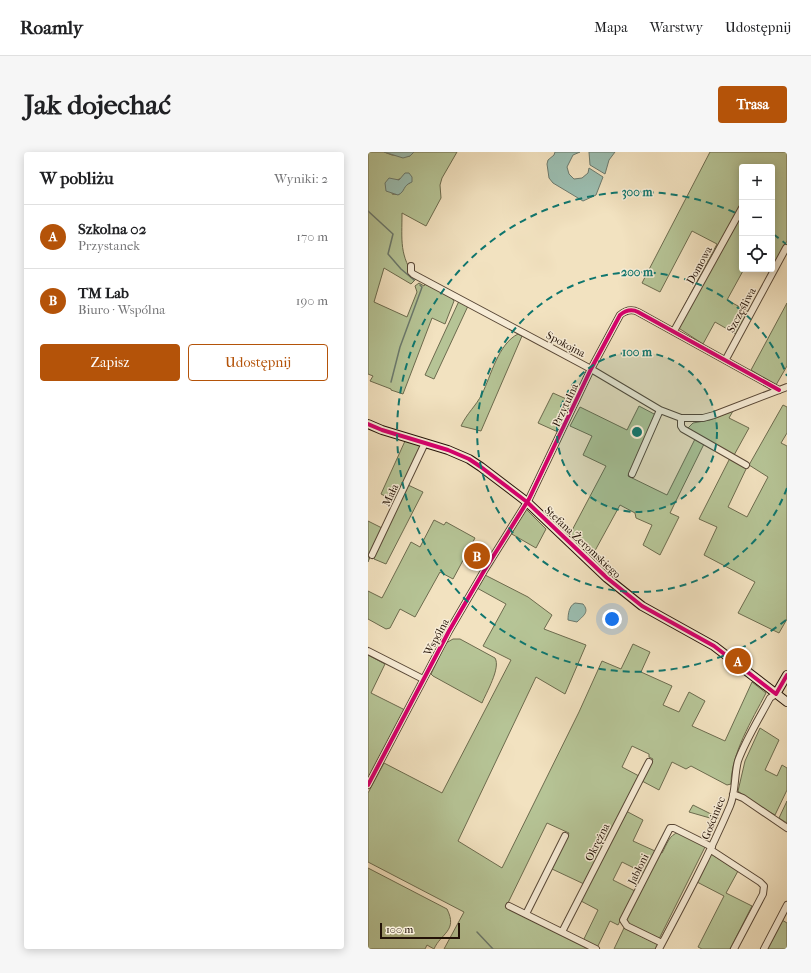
<!DOCTYPE html>
<html lang="pl">
<head>
<meta charset="utf-8">
<style>
  body { margin:0; font-family:"IM FELL French Canon",serif; background:#f6f6f6; color:#202124 }
  .controls { position:absolute; right:12px; top:12px; display:grid; overflow:hidden; border-radius:4px; box-shadow:0 2px 10px #0003 }
  .controls button { width:36px; height:36px; display:grid; place-items:center; padding:0; border:0; border-bottom:1px solid #e0e0e0; background:#fff; color:#202124; font:20px sans-serif }
  .scale { position:absolute; left:12px; bottom:10px; width:80px; box-sizing:border-box; padding-left:4px; border:2px solid #231207; border-top:0; font-size:11px; line-height:14px; white-space:nowrap; color:#231207; -webkit-text-stroke:3px #f7ecd6; paint-order:stroke }
  .you { position:absolute; left:244px; top:467px; width:14px; height:14px; margin:-10px; border:3px solid #fff; border-radius:50%; background:#1a73e8; box-shadow:0 0 0 6px #1a73e833 }
  .badge { display:grid; place-items:center; width:26px; height:26px; border-radius:50%; background:#b45309; color:#fff; font-size:13px; font-weight:700 }
  .pin { position:absolute; translate:-50% -50%; border:2px solid #fff; box-shadow:0 1px 4px #0006 }
  .list { margin:0; padding:0; list-style:none }
  h2 { display:flex; justify-content:space-between; align-items:center; height:52px; margin:0; padding:0 16px; font-size:17px }
  h2 small { font-size:13px; font-weight:400; color:#757577 }
  .list li { display:grid; grid-template-columns:26px 1fr auto; gap:12px; align-items:center; box-sizing:border-box; height:64px; padding:0 16px; border-top:1px solid #e0e0e0 }
  .list b { display:block; font-size:15px; white-space:nowrap }
  .list p { margin:0; font-size:13px; white-space:nowrap; color:#757577 }
  .list em { font-size:13px; font-style:normal; color:#757577 }
  .actions { display:flex; gap:8px; padding:12px 16px }
  .actions a { flex:1; padding:9px 0; border:1px solid #b45309; border-radius:4px; text-align:center; font-size:14px; color:#b45309 }
  .actions .main { background:#b45309; color:#fff }
  .icon { flex:none; width:22px; height:22px; fill:none; stroke:currentColor; stroke-width:2; stroke-linecap:round; stroke-linejoin:round }
  .map { position:relative; flex:none; width:419px; height:797px; overflow:hidden; border-radius:4px }
  header { display:flex; align-items:center; gap:24px; box-sizing:border-box; height:56px; padding:0 20px; background:#fff; border-bottom:1px solid #e0e0e0 }
  header strong { font-size:19px }
  nav { display:flex; gap:22px; margin-inline-start:auto; font-size:14px }
  .intro { display:flex; align-items:center; justify-content:space-between; box-sizing:border-box; height:96px; padding:0 24px }
  h1 { margin:0; font-size:28px }
  .button { padding:10px 18px; border-radius:4px; background:#b45309; color:#fff; font-size:14px; font-weight:700 }
  main { display:flex; gap:24px; padding:0 24px }
  aside { flex:1; background:#fff; border-radius:4px; box-shadow:0 2px 10px #0003 }
  .map>svg:first-child { display:block }
  .green { fill:#b6c496; stroke:#6c6b4e; fill-rule:evenodd }
  .water { fill:#9bbeb1; stroke:#6b796d }
  .lines { fill:none; stroke-linecap:round; stroke-linejoin:round }
  .stream { stroke:#6b796d; stroke-width:1.5 }
  .street-casing { stroke:#574635; stroke-width:8 }
  .secondary-casing { stroke:#231207; stroke-width:10 }
  .street { stroke:#f7ecd6; stroke-width:6 }
  .secondary { stroke:#f7ecd6; stroke-width:8 }
  .cycleway-casing { stroke:#f7ecd6; stroke-width:6 }
  .cycleway { stroke:#d6006c; stroke-width:4 }
  .ring { fill:none; stroke:#0f766e; stroke-width:2; stroke-dasharray:7 5 }
  .labels { text-anchor:middle; stroke-width:3; stroke-linejoin:round; paint-order:stroke }
  .street-label { font-size:11px; fill:#231207; stroke:#f7ecd6 }
  .centre { fill:#0f766e; stroke:#f7ecd6; stroke-width:2 }
  .ring-label { font-size:12px; text-anchor:middle; font-weight:bold; fill:#0f766e; stroke:#f7ecd6; stroke-width:3; stroke-linejoin:round; paint-order:stroke }
</style>
</head>
<body>
<header>
<strong>Roamly</strong>
<nav><a>Mapa</a><a>Warstwy</a><a>Udostępnij</a></nav>
</header>
<div class="intro"><h1>Jak dojechać</h1><a class="button">Trasa</a></div>
<main>
<aside>
<h2>W pobliżu<small>Wyniki: 2</small></h2>
<ul class="list">
<li><span class="badge">A</span><div><b>Szkolna 02</b><p>Przystanek</p></div><em>170 m</em></li>
<li><span class="badge">B</span><div><b>TM Lab</b><p>Biuro · Wspólna</p></div><em>190 m</em></li>
</ul>
<div class="actions"><a class="main">Zapisz</a><a>Udostępnij</a></div>
</aside>
<div class="map">
<svg width="419" height="797" viewBox="0 0 419 797">
  <rect width="100%" height="100%" fill="#f2e2c0"/>
  <filter id="stains"><feTurbulence type="fractalNoise" baseFrequency=".005" numOctaves="4"/><feColorMatrix values="0 0 0 0 .2 0 0 0 0 .09 0 0 0 0 .02 0 0 0 .5 -.17"/></filter>
  <radialGradient id="worn" r=".72"><stop offset=".6" stop-color="#630" stop-opacity="0"/><stop offset="1" stop-color="#630" stop-opacity=".3"/></radialGradient>
  <!-- green -->
  <path class="green" d="M0 0H16L24 3 42 4 46 0H89L74 26 72 33 73 46 58 74 34 61C34 89 31 103 48 127L43 132 16 116 6 150 39 165 49 140 47 134 51 131 56 134 57 132C64 136 82 142 86 149L77 172 64 166 35 242 23 238V237L2 229 5 224 0 222ZM34 26 42 31C32 34 38 45 24 42L29 28Z
    M342 0H419V89L405 116 404 15H374V117H376L359 148 381 160 368 182 347 170 335 192 306 173 349 92 324 79 292 140 274 131Z
    M91 149 100 154 66 227 57 223Z
    M419 151V214L408 233 383 218Z
    M150 182 154 184 113 279 93 274C99 261 108 254 114 242 123 224 130 192 150 182Z
    M185 241 205 250 190 280 170 271Z
    M415 253 419 255V281L413 291 419 294V467L411 481 370 461 387 430 336 403 349 375 331 367 362 306 379 315 360 355 379 365 400 325 381 313Z
    M271 254 288 263 260 324 299 343 327 287 336 292 302 361 311 365 292 403 275 393 284 373 268 366 267 361 252 353 223 406 201 384 238 314 215 303 224 284 202 274 212 255 259 278Z
    M365 259 361 266 381 276 365 305 320 276 325 271 342 268Z
    M37 289 54 294 27 349 13 342Z
    M40 333 55 340 18 412 6 407V404Z
    M158 357 178 377 168 396 142 381Z
    M66 368 76 373 78 370 107 386 85 427 72 420 47 465 32 457 22 476 18 477 0 467V439L14 446 43 390 52 395Z
    M0 369 14 376 0 410Z
    M117 423 160 445 184 463 176 477 218 493 197 542 168 525 90 689 134 716 211 560 234 509 253 517 265 492 282 500 273 520 304 534 295 553 311 560 321 540 337 549 324 574 357 589 384 530 398 541C384 568 363 602 363 632L359 633 323 614 318 617 304 610 291 638 274 629 285 607 281 605V602L264 594 254 615 271 624 216 732 184 717 201 681 179 671 138 755 221 797H76L96 760 0 710V641L16 611 74 641 143 508 115 494 138 452 109 436Z
    M85 487H92L127 506C133 516 118 541 114 551L65 524 63 522 78 491Z
    M0 503 17 512 3 541 37 558 0 628Z
    M392 576 411 588 397 618 409 624 414 613 419 616V638L407 663 382 649 370 639 377 609Z
    M419 649V671L411 666Z
    M325 653 351 666 349 668 321 660Z
    M258 659 275 668 265 689 287 699 276 721 254 710 245 728 267 739 250 773 242 769 229 796 215 789 230 758 213 749Z
    M311 680 333 691 337 695 291 787 258 771V768L292 700 294 701C299 692 301 683 311 680Z
    M343 702 370 719 358 741 384 754 362 797H334L330 795 356 744 329 730Z
    M0 716 79 757C90 779 73 781 66 797L59 793 57 797H0Z
    M414 768 419 771V797H399Z
    M256 776 291 793 288 797H246Z"/>
  <!-- water -->
  <path class="water" d="M16 0H46L42 4 35 6Z
    M187 0H212L205 3 199 15 201 22 206 27 214 26 220 21 221 16 235 25 228 43 215 49 185 31 181 26 179 12 180 8 186 3Z
    M221 0H247L241 8 237 22 222 13Z
    M37 21H41L44 25V30C34 34 38 39 30 43L18 39 17 31 21 26 31 28Z
    M207 451 215 452C222 460 215 464 209 470L200 468C200 462 201 454 207 451Z"/>
  <g class="lines">
    <!-- stream -->
    <path class="stream" d="M0 59 25 82 20 102 33 117 46 128
      M23 230 32 195 53 138 54 135 52 133
      M109 780 125 797"/>
    <defs>
      <path id="street" d="M43 114V120L45 122 223 217 292 258 313 266H335L346 263 419 235
        M306 179 374 56
        M358 207 418 96
        M313 266V274L315 277 378 313
        M264 322 292 258
        M4 403 57 291
        M0 499 55 527
        M0 633 81 479 116 419 161 347 223 217 252 163C258 158 264 157 270 160L411 238
        M365 642 375 646 419 676
        M343 698 392 730 396 734 395 742 366 797
        M141 754 228 797
        M158 762 197 684
        M194 780 281 610
        M294 791 259 774 255 768 302 676H306L344 695
        M291 797C316 750 341 703 362 654 368 640 366 624 370 609 377 589 392 565 402 546L408 542
        M396 797 419 753"/>
      <path id="secondary" d="M0 272 14 278 80 298 101 307 113 315 159 350 239 426 274 454 346 494 419 550
        M408 542 419 523"/>
    </defs>
    <!-- street casing -->
    <use href="#street" class="street-casing"/>
    <!-- secondary casing -->
    <use href="#secondary" class="secondary-casing"/>
    <!-- street -->
    <use href="#street" class="street"/>
    <!-- secondary -->
    <use href="#secondary" class="secondary"/>
    <defs>
      <path id="cycleway" d="M0 272 14 278 80 298 101 307 113 315 159 350 239 426 274 454 346 494 408 542 419 523
        M0 633 81 479 116 419 161 347 223 217 252 163C258 158 264 157 270 160L411 238"/>
    </defs>
    <!-- cycleway casing -->
    <use href="#cycleway" class="cycleway-casing"/>
    <!-- cycleway -->
    <use href="#cycleway" class="cycleway"/>
  </g>
  <!-- distance rings -->
  <circle cx="269" cy="280" r="80" fill="#0f766e" fill-opacity=".12"/>
  <g class="ring">
    <circle cx="269" cy="280" r="80"/>
    <path d="M419 336A160 160 0 1 1 419 224"/>
    <path d="M418 468A240 240 0 1 1 372 63M405 82A240 240 0 0 1 418 92"/>
  </g>
  <g class="labels">
    <!-- street labels -->
    <g class="street-label">
      <text transform="translate(331 113) rotate(-61)" y="4">Domowa</text>
      <text transform="translate(373 158) rotate(-62)" y="4">Szczęśliwa</text>
      <text transform="translate(198 192) rotate(28)" y="4">Spokojna</text>
      <text transform="translate(197 253) rotate(-65)" y="4">Przytulna</text>
      <text transform="translate(22 343) rotate(-65)" y="4">Mała</text>
      <text transform="translate(215 390) rotate(43)" y="4">Stefana Żeromskiego</text>
      <text transform="translate(68 485) rotate(-61)" y="4">Wspólna</text>
      <text transform="translate(345 666) rotate(-68)" y="4">Gościniec</text>
      <text transform="translate(229 690) rotate(-63)" y="4">Okrężna</text>
      <text transform="translate(270 717) rotate(-63)" y="4">Jabłoni</text>
    </g>
  </g>
  <circle cx="269" cy="280" r="6" class="centre"/>
  <g class="ring-label">
    <text x="269" y="44">300 m</text>
    <text x="269" y="124">200 m</text>
    <text x="269" y="204">100 m</text>
  </g>
  <rect width="100%" height="100%" filter="url(#stains)"/>
  <rect width="100%" height="100%" fill="url(#worn)"/>
</svg>
<div class="controls">
<button>+</button>
<button>−</button>
<button><svg class="icon" aria-label="locate" viewBox="0 0 24 24"><circle cx="12" cy="12" r="6"/><path d="M12 2v4M12 18v4M2 12h4M18 12h4"/></svg></button>
</div>
<div class="scale">100 m</div>
<div class="you"></div>
<div class="pin badge" style="left:370px;top:509px">A</div>
<div class="pin badge" style="left:109px;top:404px">B</div>
</div>
</main>
</body>
</html>
